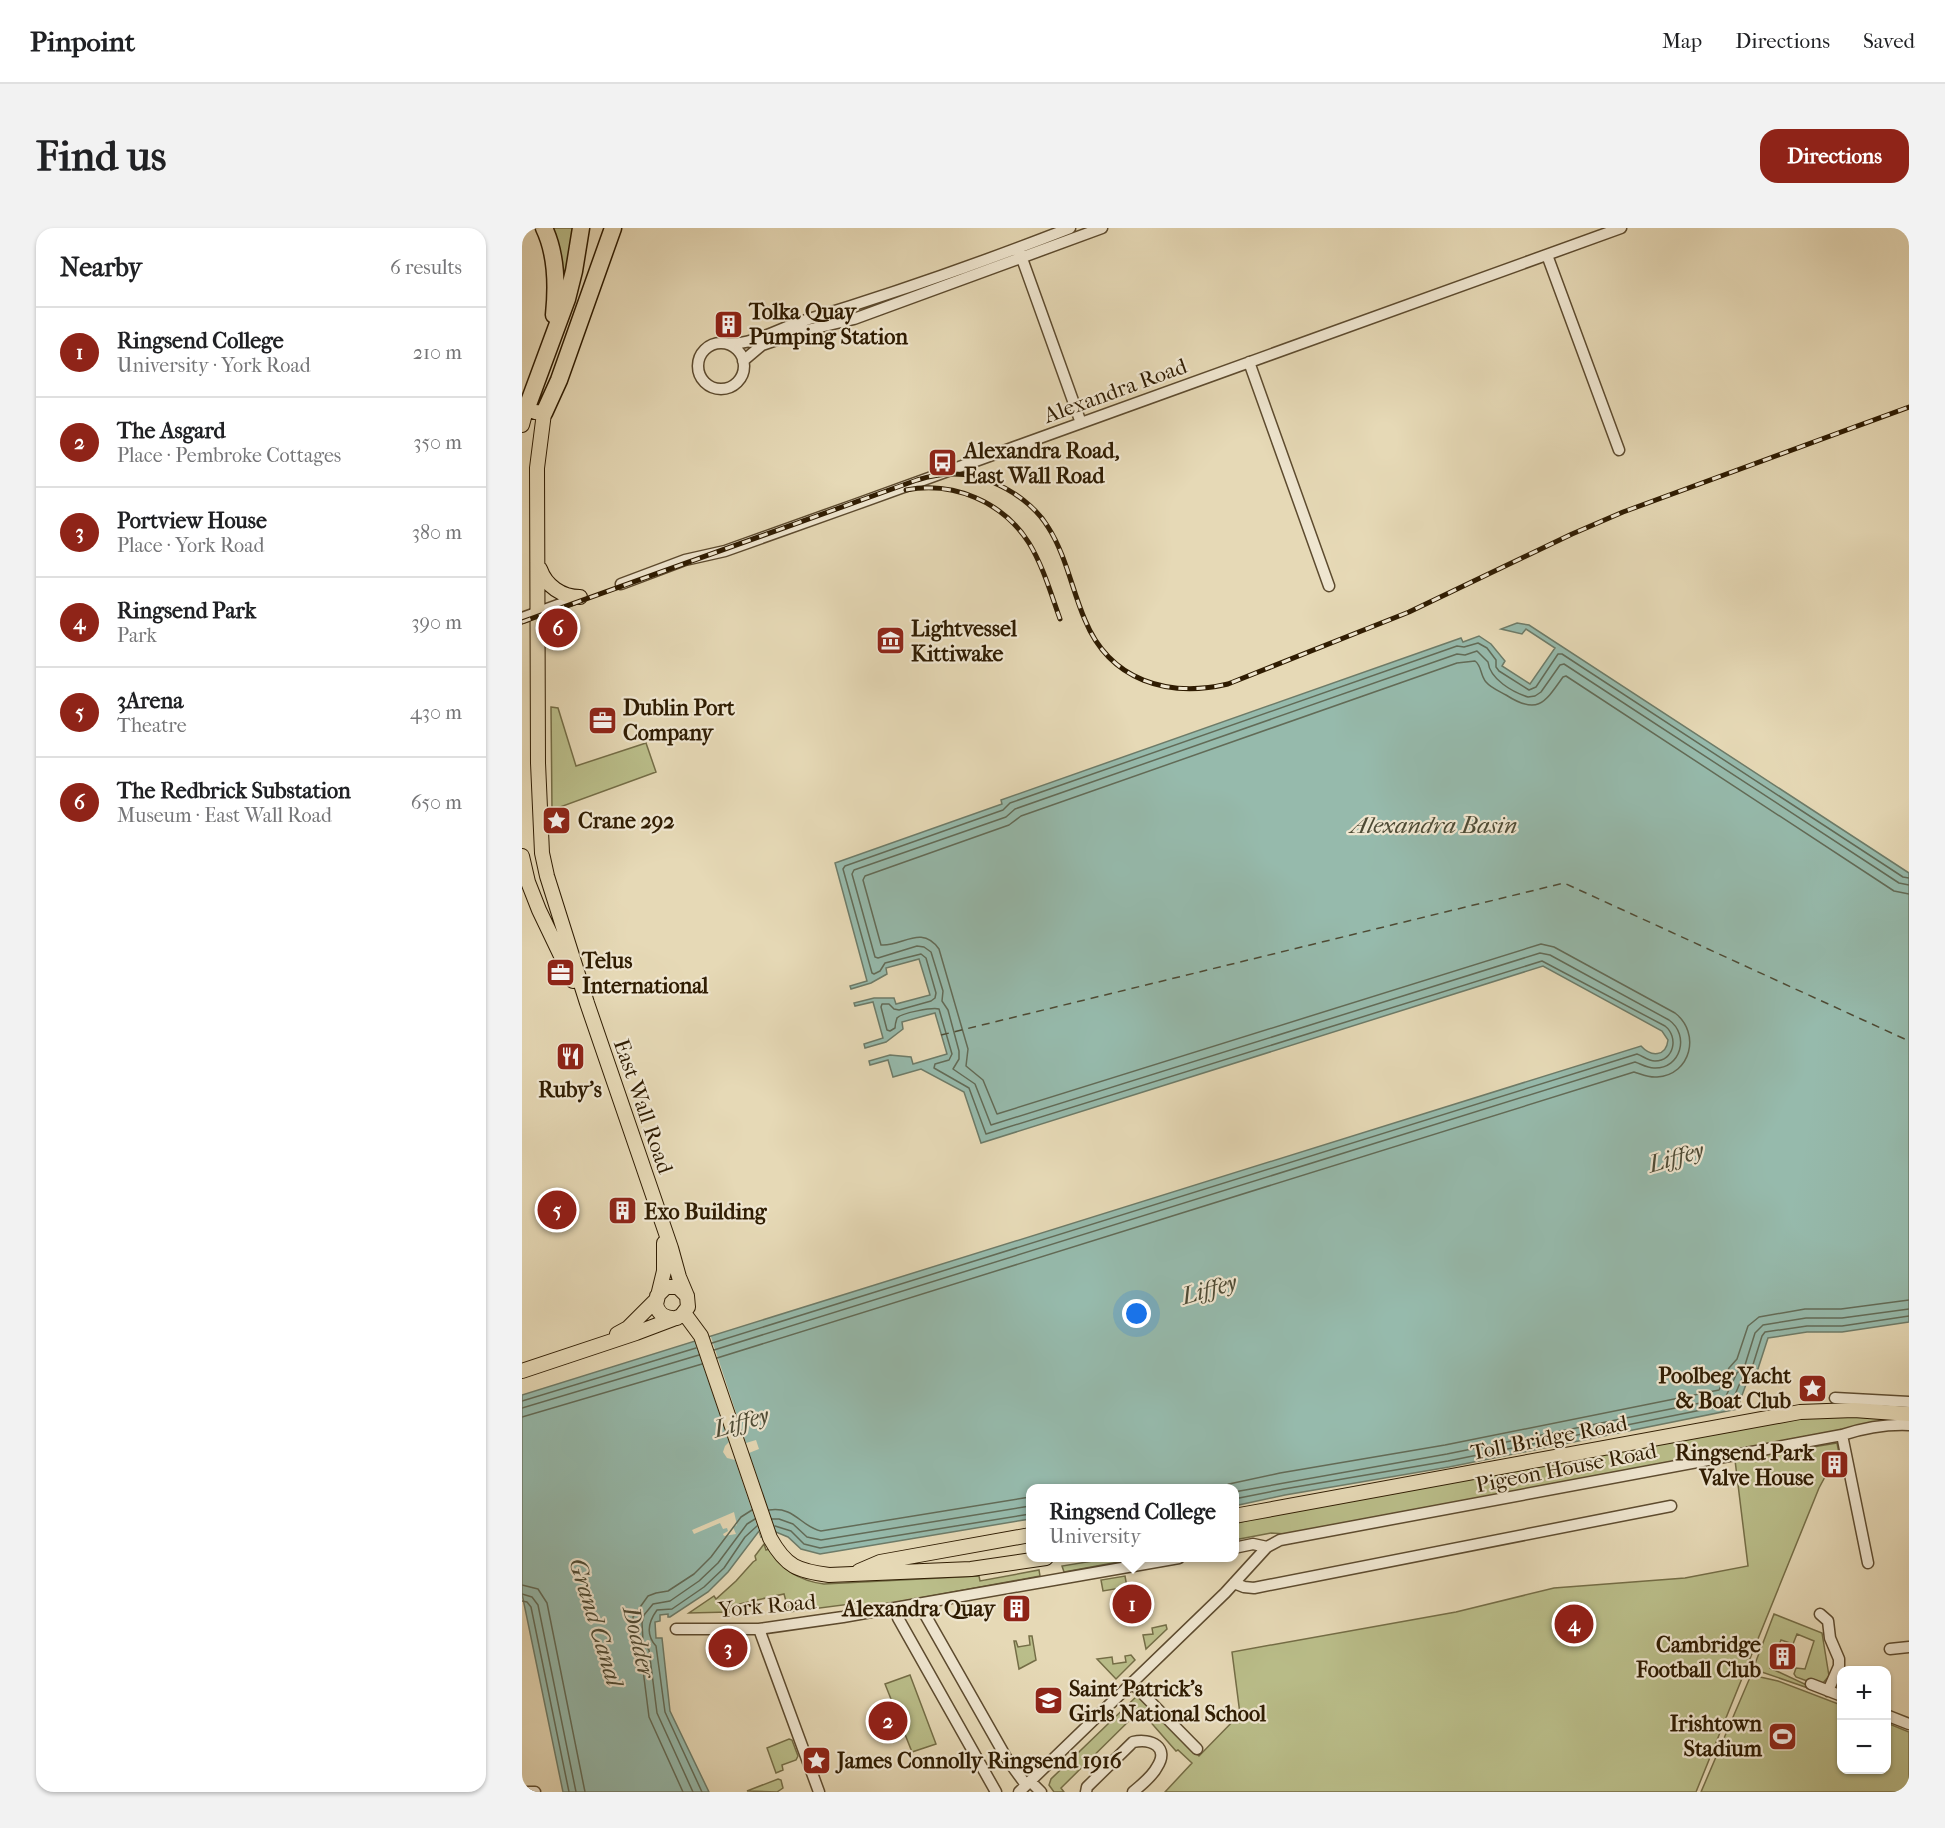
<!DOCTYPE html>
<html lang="en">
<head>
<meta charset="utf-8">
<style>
  body { margin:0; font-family:"IM FELL French Canon",serif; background:#f2f2f2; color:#202124 }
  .controls { position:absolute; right:18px; bottom:18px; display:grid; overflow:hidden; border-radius:12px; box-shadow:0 2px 4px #0004 }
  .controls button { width:54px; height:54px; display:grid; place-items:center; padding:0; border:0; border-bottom:2px solid #e0e0e0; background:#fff; color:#202124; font:30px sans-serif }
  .you { position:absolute; left:615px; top:1086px; width:21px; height:21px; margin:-15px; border:4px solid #fff; border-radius:50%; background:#1a73e8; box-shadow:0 0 0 9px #1a73e833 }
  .badge { display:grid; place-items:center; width:39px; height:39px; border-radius:50%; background:#8f2418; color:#fff; font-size:20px; font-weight:700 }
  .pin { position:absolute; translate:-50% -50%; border:3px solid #fff; box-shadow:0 2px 6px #0006 }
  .popup { position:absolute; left:504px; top:1256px; width:213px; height:78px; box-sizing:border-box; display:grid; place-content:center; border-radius:12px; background:#fff; filter:drop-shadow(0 2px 4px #0005); font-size:20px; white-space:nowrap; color:#757577 }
  .popup b { font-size:22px; color:#202124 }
  .popup::after { content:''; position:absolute; left:50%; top:100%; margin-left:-12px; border:12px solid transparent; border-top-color:#fff }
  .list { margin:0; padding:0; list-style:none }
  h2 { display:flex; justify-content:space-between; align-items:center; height:78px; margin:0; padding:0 24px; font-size:26px }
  h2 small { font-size:20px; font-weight:400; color:#757577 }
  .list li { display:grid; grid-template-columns:39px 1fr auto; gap:18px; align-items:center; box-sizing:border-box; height:90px; padding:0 24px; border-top:2px solid #e0e0e0 }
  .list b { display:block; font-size:22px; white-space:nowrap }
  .list p { margin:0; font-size:20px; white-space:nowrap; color:#757577 }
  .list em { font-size:20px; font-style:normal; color:#757577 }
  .map { position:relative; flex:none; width:1387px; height:1564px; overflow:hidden; border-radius:18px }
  header { display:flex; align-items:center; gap:36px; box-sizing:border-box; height:84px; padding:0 30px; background:#fff; border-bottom:2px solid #e0e0e0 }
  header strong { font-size:28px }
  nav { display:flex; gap:33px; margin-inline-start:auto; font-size:21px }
  .intro { display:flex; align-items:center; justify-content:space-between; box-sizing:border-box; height:144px; padding:0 36px }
  h1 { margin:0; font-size:42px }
  .button { padding:15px 27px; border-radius:18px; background:#8f2418; color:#fff; font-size:21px; font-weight:700 }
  main { display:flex; gap:36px; padding:0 36px }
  aside { flex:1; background:#fff; border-radius:18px; box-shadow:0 2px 4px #0004 }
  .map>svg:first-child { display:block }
  .green { fill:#babe8a; stroke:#746d46; stroke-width:1.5 }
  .water { fill:#96baac; stroke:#6d7b68; stroke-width:1.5 }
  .pier { fill:#e6d9b6 }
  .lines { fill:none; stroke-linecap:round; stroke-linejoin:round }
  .shore { stroke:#626b57; stroke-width:1.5 }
  .ferry { stroke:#4e4b35; stroke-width:1.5; stroke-dasharray:8 6; stroke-linecap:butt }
  .minor-casing { stroke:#5d4b2f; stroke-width:13 }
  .major-casing { stroke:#2f1c02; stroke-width:16 }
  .highway-casing { stroke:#2f1c02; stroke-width:19 }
  .minor { stroke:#efe6d0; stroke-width:10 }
  .major { stroke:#e6d9b6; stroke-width:14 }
  .highway { stroke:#e6d9b6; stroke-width:16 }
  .rail-casing { stroke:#2f1c02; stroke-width:5 }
  .rail { stroke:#efe6d0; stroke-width:3; stroke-dasharray:9; stroke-linecap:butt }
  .labels { text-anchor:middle; stroke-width:4.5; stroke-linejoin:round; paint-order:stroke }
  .poi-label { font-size:22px; font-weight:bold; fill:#2f1c02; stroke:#efe6d0; text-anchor:start }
  .street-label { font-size:22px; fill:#2f1c02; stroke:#efe6d0 }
  .water-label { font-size:24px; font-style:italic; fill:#4e4b35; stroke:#efe6d0 }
</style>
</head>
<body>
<header>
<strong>Pinpoint</strong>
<nav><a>Map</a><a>Directions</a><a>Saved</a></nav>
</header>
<div class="intro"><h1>Find us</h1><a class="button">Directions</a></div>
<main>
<aside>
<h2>Nearby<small>6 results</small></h2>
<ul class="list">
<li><span class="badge">1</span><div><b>Ringsend College</b><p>University · York Road</p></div><em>210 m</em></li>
<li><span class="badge">2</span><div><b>The Asgard</b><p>Place · Pembroke Cottages</p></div><em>350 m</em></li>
<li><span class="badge">3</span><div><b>Portview House</b><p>Place · York Road</p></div><em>380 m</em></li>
<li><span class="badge">4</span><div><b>Ringsend Park</b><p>Park</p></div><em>390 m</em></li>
<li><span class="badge">5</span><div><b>3Arena</b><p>Theatre</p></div><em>430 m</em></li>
<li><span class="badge">6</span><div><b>The Redbrick Substation</b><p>Museum · East Wall Road</p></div><em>650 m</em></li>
</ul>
</aside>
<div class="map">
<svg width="1387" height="1564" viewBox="0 0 1387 1564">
  <rect width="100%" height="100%" fill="#e6d9b6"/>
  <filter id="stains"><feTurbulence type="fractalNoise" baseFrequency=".00333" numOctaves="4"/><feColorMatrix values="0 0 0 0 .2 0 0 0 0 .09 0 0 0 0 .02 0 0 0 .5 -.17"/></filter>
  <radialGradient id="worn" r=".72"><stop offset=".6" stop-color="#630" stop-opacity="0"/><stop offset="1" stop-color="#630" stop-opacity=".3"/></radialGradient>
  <!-- green -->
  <path class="green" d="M30 0H54L41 65Z
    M29 479 36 480 54 538 124 515 134 544 30 582Z
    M1309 1187 1366 1191 1361 1194 764 1306 749 1305 712 1312V1296L748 1286 1218 1198Z
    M1315 1215 1320 1241 1304 1247 1297 1260 1174 1564H643L670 1535 656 1522 654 1523 618 1482 539 1560 542 1564H532L527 1557 529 1551 616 1467 677 1528 718 1486 710 1424 934 1384 1032 1360 1163 1350 1226 1338 1213 1232Z
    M242 1316 244 1322 247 1321C259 1342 278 1353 302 1356L457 1348 458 1353 517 1342 518 1348 338 1381 336 1375 267 1384 262 1366 208 1378V1384L167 1385 192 1368 194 1371 214 1353 231 1334 234 1332 233 1328Z
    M589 1330H618L542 1344 540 1338Z
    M603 1348 605 1359 581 1363 579 1352Z
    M1252 1386 1300 1405 1307 1448 1301 1455 1290 1451 1288 1454 1274 1449 1272 1446 1274 1440 1283 1441 1292 1413 1275 1406 1271 1416 1259 1412 1248 1440 1287 1458 1286 1460 1231 1441Z
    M644 1397 645 1401 624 1421 621 1407 631 1406 630 1400Z
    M507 1408H510L514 1432 497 1441 492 1413H494L496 1419 508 1417Z
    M609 1427 613 1432 594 1451 575 1431 590 1429 591 1436 604 1434 603 1428Z
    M388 1447 414 1516 390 1524 363 1456Z
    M1229 1447 1256 1453 1319 1477 1320 1542H1364L1365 1495 1387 1504V1564H1179Z
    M267 1511 270 1512 276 1528 274 1532 260 1537 261 1542 254 1545 245 1520Z
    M256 1551 259 1552 261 1560 255 1564 225 1563Z"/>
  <!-- water -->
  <path class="water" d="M995 395 1007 397 1387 645V1094L1320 1104H1285L1246 1110 1233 1150 1226 1151 1215 1181 927 1239 763 1267 712 1278V1260H508V1291L298 1326 279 1321 266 1309 254 1304 239 1309 237 1303 206 1344 186 1364 148 1389H146V1386L138 1387V1393L133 1394 134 1410H140L148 1483 187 1564H41L0 1366V1167L1119 818C1129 829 1144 829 1146 812L1140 803 1021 738 459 915 442 864 399 841 371 849 366 832 348 837 347 833 368 827 389 829 391 836 425 826 413 785 380 794 381 801 364 814 343 820 342 816 361 810 351 774 333 778 332 775 352 770H372L374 776 408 767 397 731 364 740 365 746 349 755 329 761 328 758 345 753 313 635 480 576 479 572 939 410 941 414 957 408 969 416 983 433 980 438 1008 456 1033 420 1004 401 1000 406 979 401Z"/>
  <!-- pier -->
  <path class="pier" d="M189 1109 224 1215 234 1212 237 1221 227 1225 254 1304 239 1309 213 1232 205 1230 201 1224 203 1218 207 1214 173 1114Z
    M212 1284 215 1297 211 1299 214 1306 202 1308 201 1306 206 1303 205 1300 201 1301 198 1295 172 1306 170 1302Z"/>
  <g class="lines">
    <!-- shore -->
    <path class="shore" d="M190 1115 1115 826C1121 828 1126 833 1133 833 1152 833 1157 809 1143 798L1020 733 464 906 447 860 412 840 413 836 427 832 430 826 417 781C411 779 379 785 375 790 374 793 373 798 373 800L368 803 365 802 359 779 360 776H367L372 781 377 782 409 773 413 770 414 765 404 730 399 726 363 735 358 743 352 746 350 745 321 641 323 638 481 582 488 575 935 418 942 419 956 415 965 420 974 432V439L977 443 1007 462 1014 459 1036 426H1040L1381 649 1387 650
      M192 1122 1113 834C1119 836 1125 840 1132 840 1159 841 1168 807 1147 792L1028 727 1018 725 469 897 453 856 431 841 437 831V823L426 782 420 773 421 763 409 724 402 719 395 718 356 730 353 729 330 646 332 642 484 589 493 581 935 426 943 427 955 423 966 434C968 451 990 464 1006 469L1013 468 1019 464 1038 437 1042 436 1377 655 1387 657
      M195 1130 1112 844C1119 846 1127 850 1135 849 1169 847 1179 805 1153 785L1032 719 1019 716 475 886 461 852 444 838 446 821 417 721C399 696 380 719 359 717L341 652 343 648 487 597 499 588 935 435 953 433C960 438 958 447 964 454 969 460 977 463 984 467 1015 487 1022 476 1041 449L1044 448 1372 663 1387 666
      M0 1173 174 1120
      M0 1180 177 1127
      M0 1189 180 1136
      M698 1260 707 1256 758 1245 923 1217 1197 1162 1207 1140 1215 1131 1226 1098 1237 1089 1283 1081H1319L1387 1072
      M712 1264 925 1226 1203 1170 1215 1145 1223 1137 1233 1105 1241 1097 1284 1090H1320L1387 1081
      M712 1271 762 1261 926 1233 1209 1176 1221 1148 1229 1143 1240 1108 1243 1104 1285 1098H1320L1387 1088
      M247 1282C273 1278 279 1299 299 1303L508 1269
      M250 1291H257L271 1296 285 1309 299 1312 508 1278
      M253 1298 269 1303 282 1316 298 1320 508 1286
      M0 1357 16 1361 25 1375 63 1564
      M0 1366 10 1369 16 1377 54 1564
      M0 1373 5 1374 9 1379 47 1564
      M161 1564 127 1489 119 1426 112 1412 111 1389 126 1368 134 1365 146 1363 172 1346 189 1329 219 1289 230 1282
      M171 1564 135 1485 127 1422 121 1413 120 1395 122 1387 131 1376 148 1373 177 1353 196 1335 225 1296 233 1291
      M180 1564 143 1484 134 1418C123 1406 127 1393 135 1382L150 1381 182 1359 202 1340 223 1309 235 1298"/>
    <!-- ferry -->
    <path class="ferry" d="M419 807 1042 655 1387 813"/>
    <defs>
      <path id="minor" d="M498 25 559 195
        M1025 27 1097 222
        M176 138a23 23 0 1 1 46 0a23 23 0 1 1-46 0Z
        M206 116C234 116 257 100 284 92 373 65 461 34 548 0
        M221 133 240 117 281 103 332 91 580 0
        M727 134 807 358
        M99 356 163 332 203 323 332 277 1099 0
        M0 390 58 369
        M1313 1170 1387 1174
        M1320 1207 1346 1335
        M712 1320 731 1316 745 1319
        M712 1355 722 1359 732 1360 1149 1278
        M397 1376 485 1531 504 1557
        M1298 1386 1306 1393 1308 1410 1317 1431V1438L1306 1463
        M376 1390 474 1564
        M154 1401H237L321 1389 657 1330
        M237 1401 297 1564
        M1368 1421 1387 1419
        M610 1455 675 1521
        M1289 1456 1320 1468
        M1364 1487 1387 1496
        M508 1553 519 1564
        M4 1564H13
        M497 1564 703 1365 745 1319 758 1312 1320 1207C1342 1200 1364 1196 1387 1197
        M564 1564 565 1559 611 1514C629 1510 648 1519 635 1539 630 1549 619 1557 611 1564"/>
      <path id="major" d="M13 184 22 185 15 240 16 535 20 625 25 648 65 775 149 1020 157 1049 165 1068
        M0 197 4 182
        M18 341C24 358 40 369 58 369
        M0 628 6 654 17 682 51 753
        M142 1015V1043L134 1076C136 1087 144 1091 155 1090
        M162 1085 179 1108 248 1310C264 1339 276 1343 307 1347L449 1341 524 1330
        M95 1106 106 1100 134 1072
        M0 1143 114 1105 159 1088 166 1079 165 1068 156 1059H144L135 1068
        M712 1288 1278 1184 1332 1182 1387 1186
        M337 1343 358 1334 508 1307"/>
      <path id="highway" d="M22 0C35 27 35 58 32 87
        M4 182 45 71 52 43 59 0
        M22 185 37 152 91 0"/>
    </defs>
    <!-- minor casing -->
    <use href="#minor" class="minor-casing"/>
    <!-- major casing -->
    <use href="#major" class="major-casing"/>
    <!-- highway casing -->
    <use href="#highway" class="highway-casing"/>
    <!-- minor -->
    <use href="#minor" class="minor"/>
    <!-- major -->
    <use href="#major" class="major"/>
    <!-- highway -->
    <use href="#highway" class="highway"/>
    <defs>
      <path id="rail" d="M384 262C432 253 481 274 507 315 521 338 529 366 538 391
        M0 394 395 252C421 244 445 243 470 254 492 263 514 279 526 299 544 327 550 362 563 392 588 453 646 470 706 456L887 384 1050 306 1101 284 1387 179"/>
    </defs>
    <!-- rail casing -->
    <use href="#rail" class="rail-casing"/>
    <!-- rail -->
    <use href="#rail" class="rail"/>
  </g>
  <!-- icons -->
  <defs>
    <symbol id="building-square" viewBox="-11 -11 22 22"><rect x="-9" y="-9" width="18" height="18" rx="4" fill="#8f2418" stroke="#efe6d0"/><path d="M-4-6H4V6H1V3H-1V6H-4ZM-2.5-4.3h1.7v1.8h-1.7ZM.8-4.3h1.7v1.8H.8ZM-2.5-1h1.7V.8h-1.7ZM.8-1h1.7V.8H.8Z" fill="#fff"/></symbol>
    <symbol id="bus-square" viewBox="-11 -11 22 22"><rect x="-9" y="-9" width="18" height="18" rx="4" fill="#8f2418" stroke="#efe6d0"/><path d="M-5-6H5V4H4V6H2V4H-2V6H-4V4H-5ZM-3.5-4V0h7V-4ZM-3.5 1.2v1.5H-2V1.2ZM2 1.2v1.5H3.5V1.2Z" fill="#fff"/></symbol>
    <symbol id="museum-square" viewBox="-11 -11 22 22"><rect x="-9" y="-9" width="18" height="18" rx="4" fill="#8f2418" stroke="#efe6d0"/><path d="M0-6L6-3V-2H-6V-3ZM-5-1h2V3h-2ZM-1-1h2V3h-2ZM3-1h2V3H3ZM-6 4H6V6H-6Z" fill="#fff"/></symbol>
    <symbol id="office-square" viewBox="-11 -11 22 22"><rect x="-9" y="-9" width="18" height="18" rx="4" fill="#8f2418" stroke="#efe6d0"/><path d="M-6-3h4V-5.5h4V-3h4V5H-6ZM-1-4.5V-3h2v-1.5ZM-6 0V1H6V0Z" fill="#fff"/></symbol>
    <symbol id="sight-square" viewBox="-11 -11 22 22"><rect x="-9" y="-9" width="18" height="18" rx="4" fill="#8f2418" stroke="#efe6d0"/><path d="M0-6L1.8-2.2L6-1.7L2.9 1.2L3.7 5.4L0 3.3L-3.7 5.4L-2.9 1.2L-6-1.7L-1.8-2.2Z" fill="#fff"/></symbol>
    <symbol id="restaurant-square" viewBox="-11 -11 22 22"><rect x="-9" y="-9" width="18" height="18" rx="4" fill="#8f2418" stroke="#efe6d0"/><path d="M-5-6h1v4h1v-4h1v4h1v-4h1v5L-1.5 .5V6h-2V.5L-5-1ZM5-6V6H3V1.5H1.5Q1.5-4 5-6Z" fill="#fff"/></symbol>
    <symbol id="school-square" viewBox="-11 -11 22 22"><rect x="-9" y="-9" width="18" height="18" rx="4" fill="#8f2418" stroke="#efe6d0"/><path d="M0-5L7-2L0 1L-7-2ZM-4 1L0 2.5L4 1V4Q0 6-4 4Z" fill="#fff"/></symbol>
    <symbol id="stadium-square" viewBox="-11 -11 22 22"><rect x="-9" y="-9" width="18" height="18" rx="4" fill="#8f2418" stroke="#efe6d0"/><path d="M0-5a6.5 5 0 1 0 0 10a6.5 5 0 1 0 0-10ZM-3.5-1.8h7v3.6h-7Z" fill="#fff"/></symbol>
  </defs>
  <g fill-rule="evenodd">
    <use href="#building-square" x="190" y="80" width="33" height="33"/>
    <use href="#bus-square" x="404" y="218" width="33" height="33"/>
    <use href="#museum-square" x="352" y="396" width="33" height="33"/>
    <use href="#office-square" x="64" y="476" width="33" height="33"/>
    <use href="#sight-square" x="18" y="576" width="33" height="33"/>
    <use href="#office-square" x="22" y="728" width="33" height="33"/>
    <use href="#restaurant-square" x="32" y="812" width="33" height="33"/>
    <use href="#building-square" x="84" y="966" width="33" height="33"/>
    <use href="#sight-square" x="1274" y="1144" width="33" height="33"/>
    <use href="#building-square" x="1296" y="1220" width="33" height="33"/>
    <use href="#building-square" x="478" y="1364" width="33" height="33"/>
    <use href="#building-square" x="1244" y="1412" width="33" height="33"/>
    <use href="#school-square" x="510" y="1456" width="33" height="33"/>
    <use href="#stadium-square" x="1244" y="1492" width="33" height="33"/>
    <use href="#sight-square" x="278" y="1516" width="33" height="33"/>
  </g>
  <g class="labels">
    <!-- poi labels -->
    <g class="poi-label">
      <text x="227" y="91">Tolka Quay<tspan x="227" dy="25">Pumping Station</tspan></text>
      <text x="442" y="230">Alexandra Road,<tspan x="442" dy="25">East Wall Road</tspan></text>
      <text x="389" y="408">Lightvessel<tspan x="389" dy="25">Kittiwake</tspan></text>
      <text x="101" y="487">Dublin Port<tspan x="101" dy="25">Company</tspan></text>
      <text x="56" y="600">Crane 292</text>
      <text x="60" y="740">Telus<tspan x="60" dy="25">International</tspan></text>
      <text x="48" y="869" text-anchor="middle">Ruby's</text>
      <text x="122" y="991">Exo Building</text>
      <text x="1269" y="1155" text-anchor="end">Poolbeg Yacht<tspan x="1269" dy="25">&amp; Boat Club</tspan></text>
      <text x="1292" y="1232" text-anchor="end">Ringsend Park<tspan x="1292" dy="25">Valve House</tspan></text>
      <text x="473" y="1388" text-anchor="end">Alexandra Quay</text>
      <text x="1239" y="1424" text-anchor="end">Cambridge<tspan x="1239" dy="25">Football Club</tspan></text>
      <text x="547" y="1468">Saint Patrick's<tspan x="547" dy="25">Girls National School</tspan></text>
      <text x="1240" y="1503" text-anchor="end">Irishtown<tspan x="1240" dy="25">Stadium</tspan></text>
      <text x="315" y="1540">James Connolly Ringsend 1916</text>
    </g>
    <!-- street labels -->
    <g class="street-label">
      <text transform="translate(593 162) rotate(-20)" y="8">Alexandra Road</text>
      <text transform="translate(122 878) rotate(71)" y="8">East Wall Road</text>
      <text transform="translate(1027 1209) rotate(-11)" y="8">Toll Bridge Road</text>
      <text transform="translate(1044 1239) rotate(-11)" y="8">Pigeon House Road</text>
      <text transform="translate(245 1377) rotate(-5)" y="8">York Road</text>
    </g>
    <!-- water labels -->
    <g class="water-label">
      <text x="912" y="605">Alexandra Basin</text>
      <text transform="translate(1154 929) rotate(-16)" y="8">Liffey</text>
      <text transform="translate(687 1061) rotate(-16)" y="8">Liffey</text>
      <text transform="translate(219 1194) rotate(-16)" y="8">Liffey</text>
      <text transform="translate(74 1394) rotate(73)" y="8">Grand Canal</text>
      <text transform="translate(117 1414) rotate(77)" y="8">Dodder</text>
    </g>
  </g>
  <rect width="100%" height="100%" filter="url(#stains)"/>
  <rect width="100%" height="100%" fill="url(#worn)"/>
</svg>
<div class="controls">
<button>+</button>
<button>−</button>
</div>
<div class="you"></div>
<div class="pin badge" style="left:610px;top:1376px">1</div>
<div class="popup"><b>Ringsend College</b>University</div>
<div class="pin badge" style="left:366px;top:1493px">2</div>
<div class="pin badge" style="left:206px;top:1420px">3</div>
<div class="pin badge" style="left:1052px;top:1396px">4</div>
<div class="pin badge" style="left:35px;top:982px">5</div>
<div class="pin badge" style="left:36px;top:400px">6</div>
</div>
</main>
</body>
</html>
